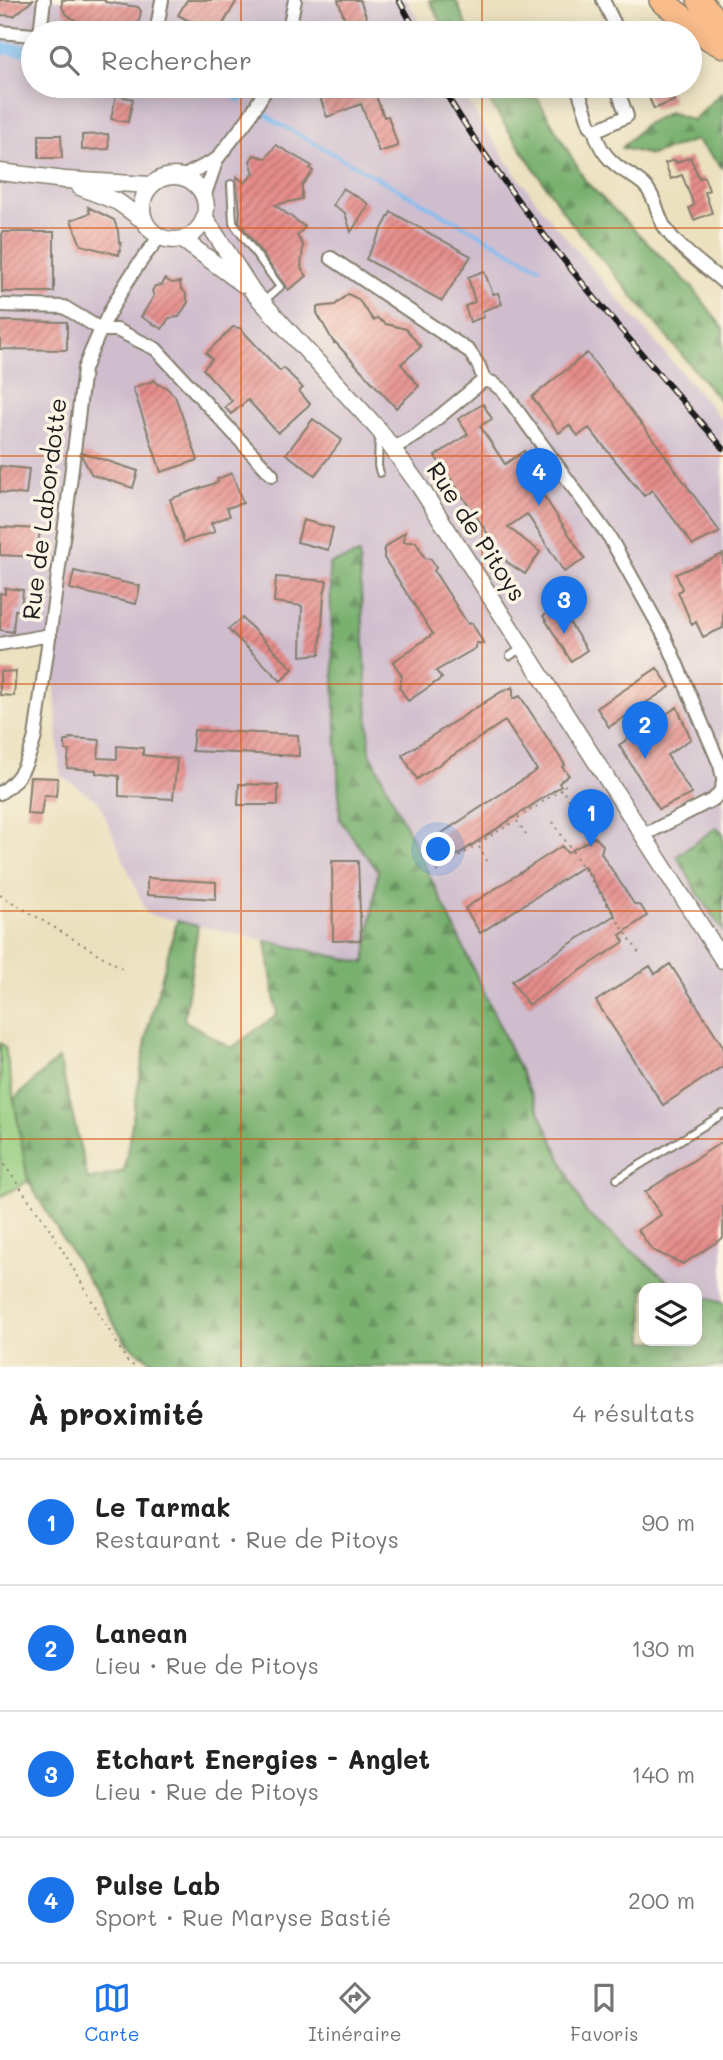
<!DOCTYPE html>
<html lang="fr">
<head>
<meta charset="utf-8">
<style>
  body { margin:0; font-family:Mali,sans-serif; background:#f2f2f2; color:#222 }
  .controls { position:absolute; right:21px; bottom:21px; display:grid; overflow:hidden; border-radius:14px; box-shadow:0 4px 18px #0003 }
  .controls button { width:63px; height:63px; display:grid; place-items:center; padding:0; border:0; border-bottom:2px solid #e0e0e0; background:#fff; color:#222; font:35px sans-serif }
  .you { position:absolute; left:439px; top:850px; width:24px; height:24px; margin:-18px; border:5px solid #fff; border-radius:50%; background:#1a73e8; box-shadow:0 0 0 10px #1a73e833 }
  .badge { display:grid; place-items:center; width:46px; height:46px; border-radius:50%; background:#1a73e8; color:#fff; font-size:23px; font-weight:700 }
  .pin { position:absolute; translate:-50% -58px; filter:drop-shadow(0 2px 4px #0008) }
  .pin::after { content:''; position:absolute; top:37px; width:24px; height:21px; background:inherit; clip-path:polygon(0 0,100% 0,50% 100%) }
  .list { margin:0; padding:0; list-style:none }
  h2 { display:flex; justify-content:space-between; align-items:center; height:91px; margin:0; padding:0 28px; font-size:30px }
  h2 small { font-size:23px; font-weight:400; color:#767676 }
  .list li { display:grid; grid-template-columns:46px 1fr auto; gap:21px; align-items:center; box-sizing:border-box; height:126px; padding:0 28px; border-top:2px solid #e0e0e0 }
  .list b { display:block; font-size:26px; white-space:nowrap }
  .list p { margin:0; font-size:23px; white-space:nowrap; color:#767676 }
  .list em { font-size:23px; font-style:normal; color:#767676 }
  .icon { flex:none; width:38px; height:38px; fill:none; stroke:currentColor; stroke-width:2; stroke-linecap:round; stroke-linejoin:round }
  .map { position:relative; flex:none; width:723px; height:1367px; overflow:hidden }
  .search { position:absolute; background:#fff; box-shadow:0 4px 18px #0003; left:21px; right:21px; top:21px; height:77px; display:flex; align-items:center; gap:18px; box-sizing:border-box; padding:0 24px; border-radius:38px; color:#767676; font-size:26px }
  .sheet { height:595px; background:#fff }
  nav { display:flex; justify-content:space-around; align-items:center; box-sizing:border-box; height:98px; border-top:2px solid #e0e0e0; background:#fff; font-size:19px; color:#767676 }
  nav a { display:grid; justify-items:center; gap:4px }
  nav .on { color:#1a73e8 }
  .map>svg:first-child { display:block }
  .industrial { fill:#cfbdce }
  .green { fill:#95cd80; stroke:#58744e; stroke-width:2 }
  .forest { fill:url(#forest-firs); stroke:#4a6645; stroke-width:2 }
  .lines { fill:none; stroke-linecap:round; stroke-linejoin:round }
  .stream { stroke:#7cbdf1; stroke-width:3.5 }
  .canal { stroke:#7cbdf1; stroke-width:12 }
  .building { fill:url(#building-hatch) }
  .service-casing { stroke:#847e6e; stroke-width:10 }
  .minor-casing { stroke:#847e6e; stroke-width:16 }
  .tertiary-casing { stroke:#847e6e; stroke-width:19 }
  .motorway-casing { stroke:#847e6e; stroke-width:26 }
  .path { stroke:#847e6e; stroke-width:2; stroke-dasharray:2 5; stroke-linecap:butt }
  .service { stroke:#fff; stroke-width:6 }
  .minor { stroke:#fff; stroke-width:12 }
  .tertiary { stroke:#fff; stroke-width:16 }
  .motorway { stroke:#f9bc8a; stroke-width:23 }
  .rail-casing { stroke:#1c1c1c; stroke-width:6 }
  .rail { stroke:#fcf5e5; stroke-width:3.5; stroke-dasharray:10; stroke-linecap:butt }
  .grid { fill:none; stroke:#d4530e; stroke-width:2; stroke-opacity:0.55 }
  .labels { text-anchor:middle; stroke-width:7; stroke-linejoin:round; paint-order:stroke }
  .street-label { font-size:24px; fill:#1c1c1c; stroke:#fcf5e5 }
</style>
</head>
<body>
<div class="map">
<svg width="723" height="1367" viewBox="0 0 723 1367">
  <defs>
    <pattern id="forest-firs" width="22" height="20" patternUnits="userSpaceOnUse" patternTransform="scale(1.75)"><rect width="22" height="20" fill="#78b06e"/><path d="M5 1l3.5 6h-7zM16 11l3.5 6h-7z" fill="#628e5a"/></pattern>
    <pattern id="building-hatch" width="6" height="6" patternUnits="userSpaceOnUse" patternTransform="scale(1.75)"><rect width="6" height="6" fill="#e58c8a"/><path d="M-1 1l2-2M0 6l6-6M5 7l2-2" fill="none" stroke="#b97270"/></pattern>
  </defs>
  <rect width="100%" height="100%" fill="#fcf5e5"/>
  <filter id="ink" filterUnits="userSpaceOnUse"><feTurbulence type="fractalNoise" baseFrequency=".0143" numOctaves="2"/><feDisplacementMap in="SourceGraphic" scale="14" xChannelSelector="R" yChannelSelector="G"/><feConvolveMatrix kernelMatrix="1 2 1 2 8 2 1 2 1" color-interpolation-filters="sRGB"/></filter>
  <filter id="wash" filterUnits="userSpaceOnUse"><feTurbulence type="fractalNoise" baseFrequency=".00686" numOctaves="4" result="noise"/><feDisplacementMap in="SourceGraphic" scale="28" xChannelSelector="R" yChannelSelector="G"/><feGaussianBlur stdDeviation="1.57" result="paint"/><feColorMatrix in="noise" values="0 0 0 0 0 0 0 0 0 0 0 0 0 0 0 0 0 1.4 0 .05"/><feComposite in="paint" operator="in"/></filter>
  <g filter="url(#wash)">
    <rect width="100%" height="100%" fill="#ece1bf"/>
    <!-- industrial -->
    <path class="industrial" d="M0 0H407L425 33H33V86H457L516 174 554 224 723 421V1303L697 1295V1288H676L586 1213 448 914 370 752 359 554 340 820 378 871 365 963 147 914 99 802 60 775 52 639 0 656Z"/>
    <!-- green -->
    <path class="green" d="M0 1043 5 1046 28 1181 0 1197Z"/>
    <!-- forest -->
    <path class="forest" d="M429 0H456L466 24 475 33H447Z
      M479 86H525L538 99 586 182 693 288 723 328V404L568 219Z
      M723 91V168L696 140 651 155 622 148 644 125 669 112 693 120Z
      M359 554 370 752 448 914 586 1213 677 1288H644V1341H697V1295L723 1303V1367H159L126 1343 28 1181 14 1099 59 1058 88 1180 124 1171 148 1028 177 921 198 926 184 1020 231 1048 277 1015 266 941 365 963 378 871 340 820 329 564Z
      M717 827 723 833V931L696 890 677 856Z"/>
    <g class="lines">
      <!-- stream -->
      <path class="stream" d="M264 113 276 122 539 267"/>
      <!-- canal -->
      <path class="canal" d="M0 48 33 51
        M225 86 240 96"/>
    </g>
    <g id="blocks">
      <!-- building -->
      <path class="building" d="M0 0H33L14 16 0 15Z
        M62 0H105V2L138 7 141 11 139 21 136 26 127 28 82 25 65 13 62 7Z
        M187 0H237L218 33H212L178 15Z
        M338 0H360L370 27 354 33 349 32Z
        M316 86H372L384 117 388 116 398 146 379 152 361 104 327 117Z
        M644 86H666L674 101 654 109Z
        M116 95 133 99 128 122 111 119Z
        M108 134 109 149 82 150V135Z
        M39 135H61L62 158H39Z
        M276 145 312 166 310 169 313 171 302 185V199L275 205 305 227 297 236 303 245 301 268 307 276 288 290 239 221 240 212 236 176 245 183 254 173 250 161 254 155 266 158Z
        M690 157 699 178 704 177 709 190 705 192 712 213 694 220 689 208 694 205 682 175 671 179 665 163 675 160 676 163Z
        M343 188 369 204 351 232 345 213 333 205Z
        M88 207 114 220 118 231 119 243H121L119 255 81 245 71 220 90 213Z
        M391 212 471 256 442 301 366 259Z
        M2 232H54V292H2Z
        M484 271 493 294 498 293 502 304 482 311 484 317 470 322 465 306 475 302 468 277Z
        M165 279 172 283 180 282 181 289 185 292 188 302 179 317 169 318 162 329 141 317 154 296 152 291 155 286 162 285Z
        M348 294 358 299 374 321 377 318 386 324 406 329 421 347 401 364 419 386 396 408 335 342 334 343 317 313V307L335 305Z
        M0 321 67 322V350L0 349Z
        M233 327 240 328 280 371 284 368 303 388 299 391 310 404 278 433 248 400 231 414 225 407 232 401 203 369 212 359 206 353Z
        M587 353 659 447 720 532 693 545 652 490 644 496 589 428 578 436 569 425 559 433 532 397Z
        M155 380 157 384 166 387 175 396 198 460 161 472 133 388Z
        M483 404 492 419 480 426 505 464 524 451 535 469 529 473 585 559 564 572 527 514 508 527 540 552 525 574 507 562 435 456 468 434 458 419Z
        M313 419 342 440 315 475 286 454Z
        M83 453 138 471 133 488 92 475 82 457Z
        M0 466 29 469 26 495 0 492Z
        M232 473 243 503 227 508 230 516 211 523 215 532 184 542 170 499 218 482 217 479Z
        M303 520 333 528 328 550 297 542Z
        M0 527 40 529 37 557 0 555Z
        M405 532 404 542H416L425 558 431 559 436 568 434 571 468 624 472 623 484 644 476 643V648L436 671 442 678 408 701 399 687 402 676 393 662 433 634 384 558V549Z
        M723 554V628L703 637 696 622 692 625 678 592 682 589 676 574Z
        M74 571 140 586 136 604 70 589Z
        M276 577 327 581 324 595 320 654 301 656 302 606 274 602Z
        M5 588 23 590 21 611 15 610 13 632 0 630V593L5 594Z
        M559 606 587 650 571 661 543 616Z
        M242 618 293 669 281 681 228 629Z
        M657 668 670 687 609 727 597 708Z
        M16 671 14 696 0 695V672Z
        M513 687V699L520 696 565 765 562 767 569 775 559 783 561 786 445 863 430 841 537 770 505 721 417 779 402 755 501 692Z
        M677 707 691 739 667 755 692 794 659 809 619 745Z
        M194 730 298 735 299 756 192 751Z
        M70 738 100 740 98 758 117 759V746L143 748V755L177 759 173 799 119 796V776L96 773V770L67 768 69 751 65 750V741H69Z
        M30 777 58 778 56 796 44 795 41 815 27 814Z
        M239 784 278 785V805H238Z
        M595 837 603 845 601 853 634 904 641 906 647 916 620 935 624 942 528 1005 512 981 615 915 584 866 480 933 465 908 562 846 567 853Z
        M332 861H358L361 940 333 941Z
        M147 878 216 882V899L147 895Z
        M670 964 723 1046V1066L663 1105 596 1001 650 966 655 974Z
        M723 1141V1238L683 1264 652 1250 638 1230 661 1215 645 1192Z"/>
    </g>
  </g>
  <g filter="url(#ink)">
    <use href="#blocks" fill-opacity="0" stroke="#847e6e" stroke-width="2"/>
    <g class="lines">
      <defs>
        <path id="service" d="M231 184 233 223 280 287 264 301
          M379 435 378 466 380 473
          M510 656 523 647
          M617 1179 723 1114"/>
        <path id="minor" d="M603 0 619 33
          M0 32 33 35
          M40 33 44 0
          M156 33 162 0
          M288 33 295 0
          M586 86 581 88 579 92 590 125 594 129H599L627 116 616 86
          M594 129C599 150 610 163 629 174 635 178 642 182 646 187 656 198 657 214 664 226 677 248 704 265 723 282
          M217 159 248 119 268 86
          M182 177 217 159 204 197
          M331 258 469 351 479 366 484 380
          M0 305 64 307 102 330
          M102 330H117L156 349 272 475
          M393 448 417 435 484 380 493 383 503 391 610 538 665 637 720 765 723 778
          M0 644 50 635
          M0 793C21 780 28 761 35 737L65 525 84 369C102 323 127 275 159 238
          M644 835 714 799 722 789 723 781"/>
        <path id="tertiary" d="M0 172 65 180 151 185
          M142 208a32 32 0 1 1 64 0a32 32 0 1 1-64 0Z
          M80 187 118 202 143 220
          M205 218 253 292 379 430 420 487 723 960
          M183 240 243 284"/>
        <path id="motorway" d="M661 0 710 39 723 46
          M699 0 713 17 723 23"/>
      </defs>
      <!-- service casing -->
      <use href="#service" class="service-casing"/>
      <!-- minor casing -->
      <use href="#minor" class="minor-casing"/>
      <!-- tertiary casing -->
      <use href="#tertiary" class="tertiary-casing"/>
      <!-- motorway casing -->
      <use href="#motorway" class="motorway-casing"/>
      <!-- path -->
      <path class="path" d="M561 779 565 785 563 788
        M542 802 562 789 574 808
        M518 818 537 806
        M517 821 528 837
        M553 822 641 956
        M479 843 513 822
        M479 847 488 863
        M436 872 475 846
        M0 895 125 970
        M0 1159 52 1232 127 1361 135 1367"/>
      <!-- service -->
      <use href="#service" class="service"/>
      <!-- minor -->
      <use href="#minor" class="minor"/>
      <!-- tertiary -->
      <use href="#tertiary" class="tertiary"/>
      <!-- motorway -->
      <use href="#motorway" class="motorway"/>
      <defs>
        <path id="rail" d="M399 0 417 33
          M441 86C520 218 623 332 723 448"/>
      </defs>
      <!-- rail casing -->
      <use href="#rail" class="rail-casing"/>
      <!-- rail -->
      <use href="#rail" class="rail"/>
    </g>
  </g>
  <!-- grid -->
  <path class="grid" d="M241 0V33M482 0V33M241 86V1367M482 86V1367M0 228H723M0 456H723M0 684H723M0 911H723M0 1139H723"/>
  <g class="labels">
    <!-- street labels -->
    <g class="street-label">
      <text transform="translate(45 509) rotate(-83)" y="8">Rue de Labordotte</text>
      <text transform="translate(476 532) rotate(57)" y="8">Rue de Pitoys</text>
    </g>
  </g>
</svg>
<div class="controls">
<button><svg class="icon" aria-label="layers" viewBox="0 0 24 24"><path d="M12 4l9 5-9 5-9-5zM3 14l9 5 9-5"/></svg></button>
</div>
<div class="you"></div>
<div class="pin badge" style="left:591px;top:847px">1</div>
<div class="pin badge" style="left:645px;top:759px">2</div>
<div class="pin badge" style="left:564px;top:634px">3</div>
<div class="pin badge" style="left:539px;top:506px">4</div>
<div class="search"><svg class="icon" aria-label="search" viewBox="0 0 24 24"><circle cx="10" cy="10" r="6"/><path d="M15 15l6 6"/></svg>Rechercher</div>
</div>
<section class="sheet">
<h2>À proximité<small>4 résultats</small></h2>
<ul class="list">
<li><span class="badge">1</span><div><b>Le Tarmak</b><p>Restaurant · Rue de Pitoys</p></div><em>90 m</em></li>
<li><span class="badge">2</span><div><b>Lanean</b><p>Lieu · Rue de Pitoys</p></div><em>130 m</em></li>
<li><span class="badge">3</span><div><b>Etchart Energies - Anglet</b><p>Lieu · Rue de Pitoys</p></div><em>140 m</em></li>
<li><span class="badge">4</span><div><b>Pulse Lab</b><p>Sport · Rue Maryse Bastié</p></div><em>200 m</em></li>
</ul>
</section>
<nav>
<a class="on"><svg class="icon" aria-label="map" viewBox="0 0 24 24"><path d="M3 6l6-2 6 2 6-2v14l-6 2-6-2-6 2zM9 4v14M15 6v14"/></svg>Carte</a>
<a><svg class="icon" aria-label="directions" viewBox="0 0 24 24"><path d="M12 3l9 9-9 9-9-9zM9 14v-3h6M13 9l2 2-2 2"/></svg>Itinéraire</a>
<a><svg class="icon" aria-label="saved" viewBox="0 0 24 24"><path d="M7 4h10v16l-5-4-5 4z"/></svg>Favoris</a>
</nav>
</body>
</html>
